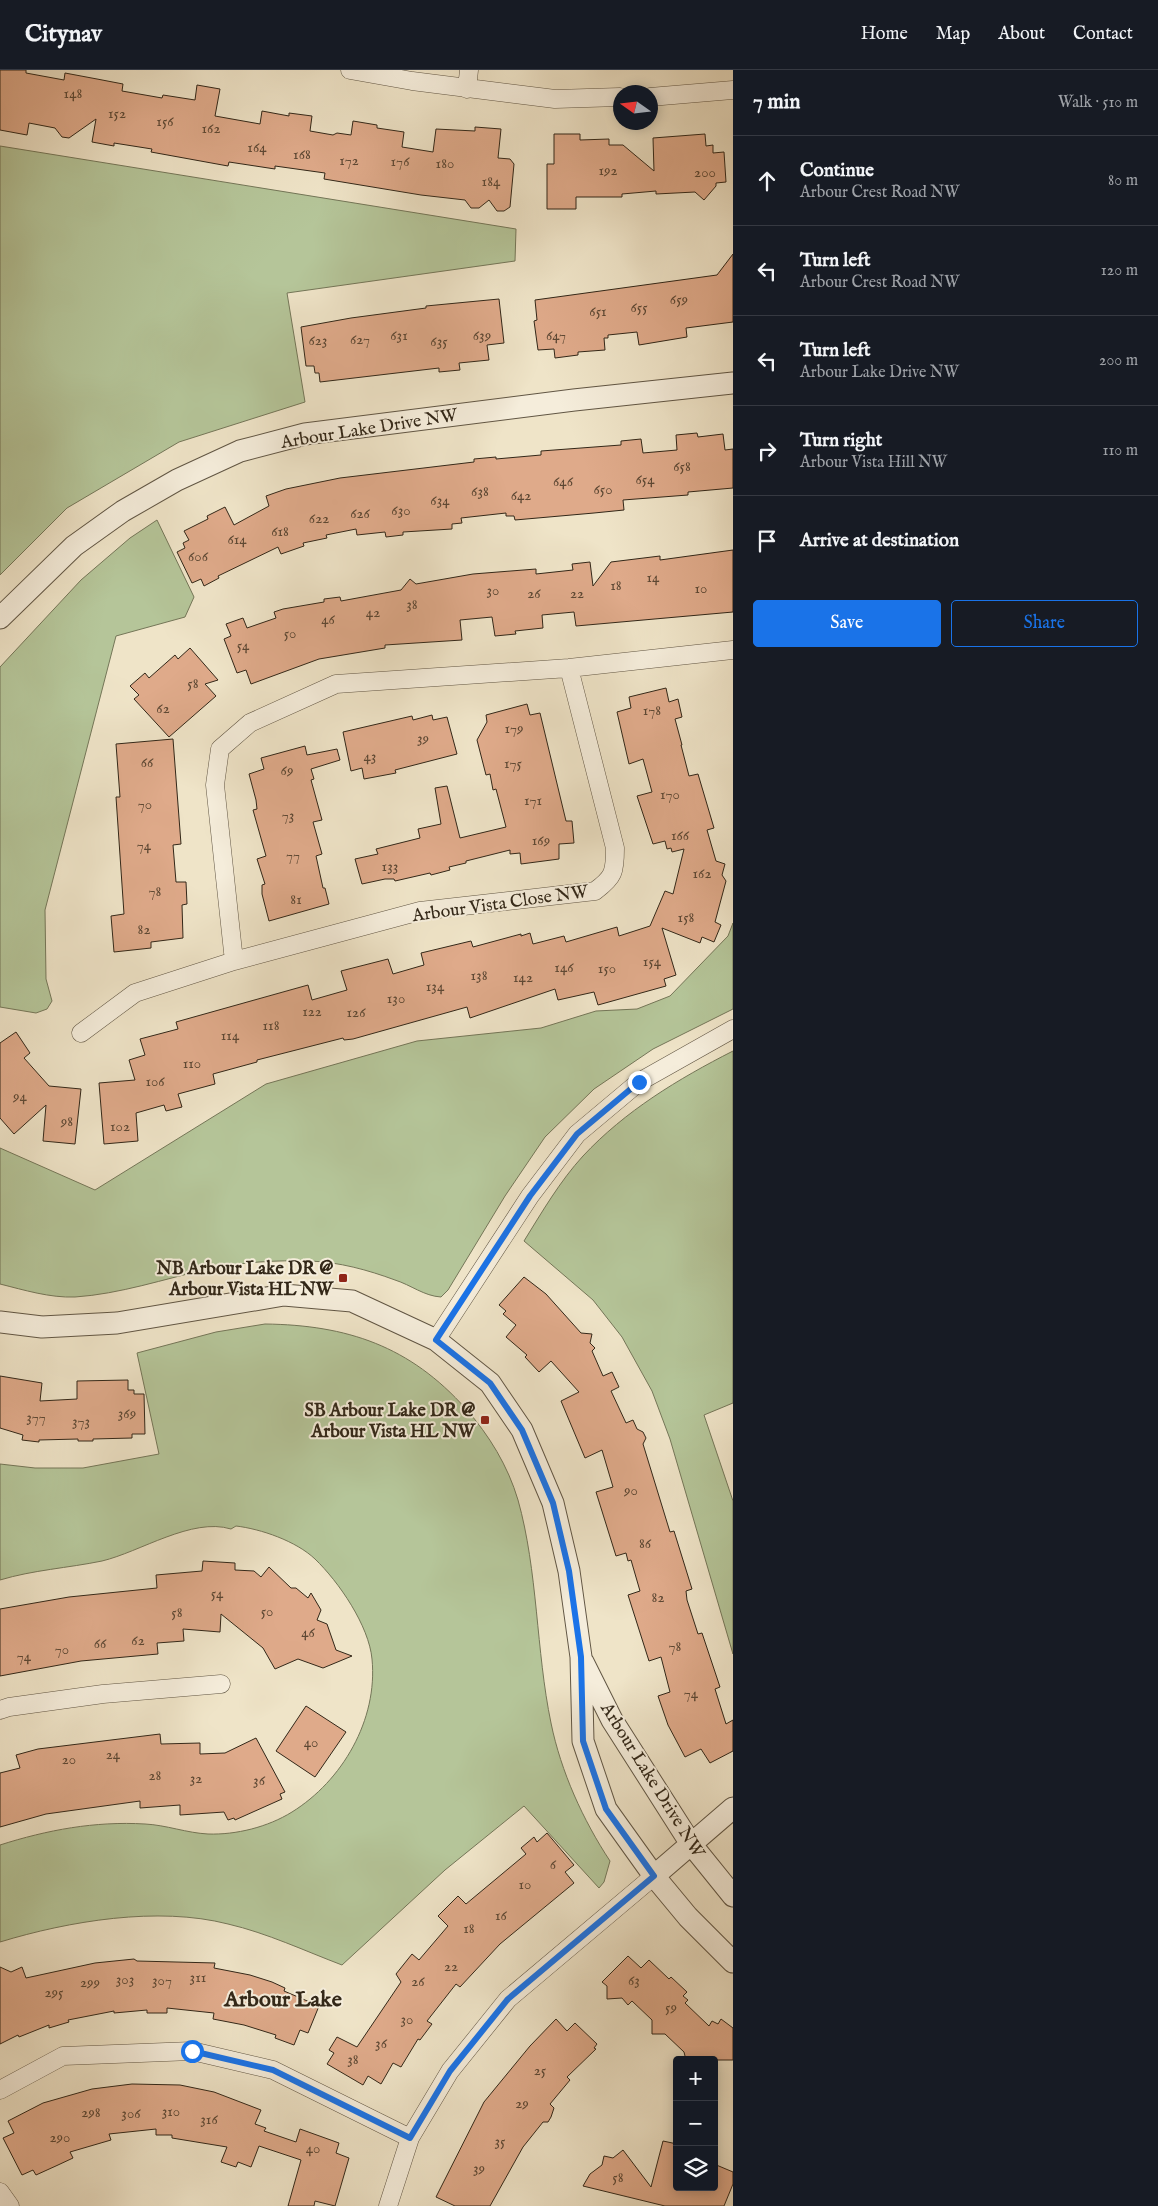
<!DOCTYPE html>
<html lang="en">
<head>
<meta charset="utf-8">
<style>
  body { margin:0; font-family:"IM FELL English",serif; background:#242831; color:#f1f3f6 }
  .controls { position:absolute; right:15px; bottom:15px; display:grid; overflow:hidden; border-radius:5px; box-shadow:0 2px 12px #0003 }
  .controls button { width:45px; height:45px; display:grid; place-items:center; padding:0; border:0; border-bottom:1px solid #363941; background:#171b24; color:#f1f3f6; font:25px sans-serif }
  .compass { position:absolute; left:613px; top:15px; width:45px; height:45px; border-radius:50%; background:#171b24; box-shadow:0 2px 12px #0003; rotate:284deg }
  .stop { position:absolute; width:15px; height:15px; margin:-11px; border:4px solid #1a73e8; border-radius:50%; background:#fff }
  .stop.end { background:#1a73e8; border-color:#fff; box-shadow:0 1px 5px #0008 }
  .list { margin:0; padding:0; list-style:none }
  h2 { display:flex; justify-content:space-between; align-items:center; height:65px; margin:0; padding:0 20px; font-size:21px }
  h2 small { font-size:16px; font-weight:400; color:#9ea1a6 }
  .list li { display:grid; grid-template-columns:32px 1fr auto; gap:15px; align-items:center; box-sizing:border-box; height:90px; padding:0 20px; border-top:1px solid #363941 }
  .list b { display:block; font-size:19px; white-space:nowrap }
  .list p { margin:0; font-size:16px; white-space:nowrap; color:#9ea1a6 }
  .list em { font-size:16px; font-style:normal; color:#9ea1a6 }
  .actions { display:flex; gap:10px; padding:15px 20px }
  .actions a { flex:1; padding:11px 0; border:1px solid #1a73e8; border-radius:5px; text-align:center; font-size:18px; color:#1a73e8 }
  .actions .main { background:#1a73e8; color:#fff }
  .icon { flex:none; width:28px; height:28px; fill:none; stroke:currentColor; stroke-width:2; stroke-linecap:round; stroke-linejoin:round }
  .map { position:relative; flex:none; width:733px; height:2136px; overflow:hidden }
  header { display:flex; align-items:center; gap:30px; box-sizing:border-box; height:70px; padding:0 25px; background:#171b24; border-bottom:1px solid #363941 }
  header strong { font-size:24px }
  nav { display:flex; gap:28px; margin-inline-start:auto; font-size:18px }
  main { display:flex }
  aside { flex:1; background:#171b24 }
  .map>svg:first-child { display:block }
  .green { fill:#b5c599; stroke:#747658 }
  .building { fill:#dfaa8a; stroke:#322718 }
  .lines { fill:none; stroke-linecap:round; stroke-linejoin:round }
  .minor-casing { stroke:#615644; stroke-width:19 }
  .tertiary-casing { stroke:#615644; stroke-width:23 }
  .minor { stroke:#f5eddb; stroke-width:18 }
  .tertiary { stroke:#f5eddb; stroke-width:21 }
  .route { stroke:#1a73e8; stroke-width:6 }
  .poi-dot { fill:#8f2418; stroke:#f5eddb; stroke-width:2 }
  .labels { text-anchor:middle; stroke-width:4; stroke-linejoin:round; paint-order:stroke }
  .number-label { font-size:15px; fill:#5d4834 }
  .street-label { font-size:18px; fill:#322718; stroke:#f5eddb }
  .poi-label { font-size:18px; font-weight:bold; fill:#322718; stroke:#f5eddb; text-anchor:end }
  .district-label { font-size:22px; font-weight:bold; fill:#322718; stroke:#f5eddb }
</style>
</head>
<body>
<header>
<strong>Citynav</strong>
<nav><a>Home</a><a>Map</a><a>About</a><a>Contact</a></nav>
</header>
<main>
<div class="map">
<svg width="733" height="2136" viewBox="0 0 733 2136">
  <rect width="100%" height="100%" fill="#efe4c8"/>
  <filter id="stains"><feTurbulence type="fractalNoise" baseFrequency=".004" numOctaves="4"/><feColorMatrix values="0 0 0 0 .2 0 0 0 0 .09 0 0 0 0 .02 0 0 0 .5 -.17"/></filter>
  <radialGradient id="worn" r=".72"><stop offset=".6" stop-color="#630" stop-opacity="0"/><stop offset="1" stop-color="#630" stop-opacity=".3"/></radialGradient>
  <!-- green -->
  <path class="green" d="M0 76 516 159 515 191 287 223 305 332 179 372 67 438 0 505Z
    M157 450 194 527 185 547 116 566 45 840 46 909 52 931 47 939 36 943 0 937V597L81 510 130 468Z
    M733 853V939L653 979 594 1019 545 1067 505 1126 448 1220 441 1227C424 1226 411 1215 395 1210 368 1200 339 1192 310 1191 277 1190 241 1192 208 1199 164 1209 120 1224 75 1227 50 1228 24 1220 0 1214V1078L95 1120 266 1014 417 971 541 958 596 941 637 939 670 926 728 866Z
    M733 981V1333L704 1345 733 1431V1584L670 1369 652 1321 622 1267 593 1230 524 1171C542 1142 560 1111 583 1086 625 1041 678 1009 733 981Z
    M265 1254C347 1255 410 1276 466 1339 489 1365 508 1396 518 1430 538 1501 536 1581 551 1653 561 1702 583 1750 610 1791L604 1812 599 1818 524 1736 445 1800 342 1895C305 1881 267 1863 228 1854 158 1836 69 1851 0 1872V1775C47 1760 95 1751 145 1754 166 1755 187 1763 208 1764 236 1765 268 1757 292 1742 342 1711 378 1650 372 1589 369 1556 339 1512 315 1489 296 1471 261 1459 236 1456L231 1459C192 1447 140 1482 102 1491 68 1498 33 1500 0 1510V1394L35 1398H83L159 1384 137 1283 216 1262Z"/>
  <!-- building -->
  <path class="building" d="M0 0H26V3L64 10 65 3 97 9 123 14 122 21 162 28 163 25 195 30 197 15 220 19 215 46 260 54 262 41 289 46V43L312 46 310 61 333 65 337 63 351 65 353 51 377 55V58L404 62 402 77 433 82 436 59 475 61V57L501 59 498 88 510 89 514 94 510 137 504 141H497L489 130 479 138H471L465 130 421 125 324 109 325 103 275 96V99L229 92 228 96 151 82 152 79 114 73V76L92 72 96 49 69 68 62 67 55 58 29 53 27 65 0 60Z
    M554 64H580V70L609 69V75H623L654 101 653 68 705 64 706 76 713 75V83L724 82 726 112 716 113V116L704 130 695 122 656 124V121L622 124V127H576V139H547V94H554Z
    M733 184V252L686 258 687 267 639 275 637 262 608 265V268H604L605 280 578 282V285L555 288 554 279 538 280 534 251 537 250 535 230 717 205Z
    M499 229 504 273 487 275 489 290 459 293 460 300 439 302V298L320 312 319 303H315L314 296H306L301 257 351 248 426 238V236Z
    M697 363 698 367 723 364 725 380 733 379V418L688 422V425L623 430 624 440 594 443 515 450 514 446H506V443L461 448 462 453 452 454V459L403 462V465L386 467 385 462 357 465 356 459 326 465 327 468 303 473 304 476 281 484 278 477 218 506 219 508 204 516 201 509 192 513 177 482 185 478 183 473 189 470 184 461 208 449 207 446 225 437 234 455 269 436 266 426 286 419 340 408 474 392V389L496 387V389L541 385V381L621 375V371L641 369 643 383 677 380 676 365Z
    M733 480V542L576 556 574 542 542 545 543 558 515 561 516 564 495 566 492 547 460 550 462 570 385 575V578L319 589 251 614 246 600 237 603 224 569 231 566 226 554 243 548 247 558 276 548 274 542 283 539 324 532V529L340 527 341 531 401 520 410 509 416 514 473 504 536 499V504L573 500 572 494 590 492 593 516 611 492 660 486V490Z
    M190 578 218 610 205 614 216 626 169 667 134 629 139 625 130 616 145 603 149 608 175 585 178 589Z
    M666 618 669 632 678 629 682 647 675 649 682 675H681L689 706 698 704 714 758 707 760 716 791 725 794 722 805 726 811 715 852 721 855 714 872 702 867 700 873 662 858 676 905 664 909 666 916 598 935 594 922 558 930 555 919 470 948 467 937 353 969 344 970 343 968 257 990V992L213 1004 215 1014 178 1024 182 1037 166 1041 164 1035 136 1043 138 1071 104 1074 99 1013 135 1010 129 990 145 985 140 969 178 959 176 952 308 915 312 930 347 920 341 901 388 889 393 904 424 895 421 883 471 871 473 877 521 864V866L530 863 533 874 564 866 566 872 617 857 619 866 650 856 665 821 673 824 684 779 672 782 671 778 667 779 665 771 653 774 637 726 652 722 643 689 629 694 617 642 631 638 629 627Z
    M527 634 530 645 540 643 566 751H572L574 773 559 774V789L521 794 520 783 510 784V780L466 791V793L449 797 450 800 431 805 430 803 395 811 394 809H385L362 814 355 789 378 784 376 779 420 768 418 759 441 754 435 718 447 716 460 768 506 757 496 719 493 720 490 704 486 705 477 670 487 652 486 645Z
    M432 645 433 650 447 647 457 684 395 700 396 703 364 709 362 698 351 701 343 662 412 646 413 650Z
    M173 669 181 774 173 775 176 812H186L187 834 182 835 183 868 151 872V878L114 882 111 846 124 844 116 727H120L116 674Z
    M305 676 307 685 337 679 340 690 311 699 314 709 311 710 322 750 313 752 322 784 316 786 323 818H325L329 834 269 851 262 824V815L265 814 257 789 266 786 253 740 257 739 256 730 249 704 264 699 261 688Z
    M16 962 30 983 24 988 49 1016 81 1019 75 1074 43 1071 46 1035 14 1064 0 1048V973Z
    M524 1207 546 1224 581 1263 592 1264 590 1273 595 1278 592 1281 603 1306 612 1302 619 1317 611 1321 626 1353 633 1350 637 1359 643 1362 646 1368 643 1374 670 1462 674 1461 692 1519 686 1521 687 1530 698 1564 702 1563 720 1617 715 1619 726 1654 733 1650V1681L710 1693 701 1679 685 1687 668 1655 658 1626 670 1622 661 1587 649 1591 628 1525 640 1521 631 1490 628 1491 626 1483 616 1486 596 1422 613 1417 602 1380 585 1388 561 1331 579 1322 551 1291 539 1302 525 1287 527 1285 506 1267 516 1255 503 1244 506 1241 499 1235Z
    M0 1306 42 1313 40 1331 77 1329V1311L128 1310V1320H134V1324H144L145 1364H132V1368L93 1369V1371H78V1369L39 1370V1372L22 1370 23 1365 0 1358Z
    M203 1491 235 1493V1500L254 1501 261 1507 269 1497 291 1518H296L308 1528 311 1523 321 1540 317 1550 327 1554 336 1580 352 1586 323 1598 298 1589 275 1599 263 1578 221 1544 220 1562 183 1559 184 1571 157 1573 158 1584 81 1591 0 1606V1539L69 1527 157 1518 156 1505 202 1501Z
    M306 1636 346 1662 315 1707 276 1681Z
    M160 1664 161 1674 200 1673V1684L225 1683 256 1668 285 1722 280 1724 282 1729 235 1750 234 1748 228 1750 224 1742 180 1745V1735L140 1738V1731L46 1744 0 1757V1703L20 1698 16 1685 38 1679Z
    M547 1763 574 1795 565 1802 574 1813 500 1874 460 1917 456 1914 427 1951 432 1954 420 1970 418 1969 401 1997 393 1993 381 2014 368 2006 363 2015 327 1994 334 1983 329 1980 337 1967 357 1977 401 1912 396 1904 412 1884 419 1890 448 1856 438 1846 458 1826 466 1834 526 1784 521 1778 534 1767 537 1772Z
    M628 1886 641 1898 649 1890 669 1909 671 1907 687 1922 683 1926 688 1930 685 1933 709 1956 712 1951 718 1954 721 1949 733 1958V1990H686L684 1982 665 1964H652V1950L632 1931 628 1935 622 1928 607 1929V1916L602 1912Z
    M134 1889 137 1891 215 1893 214 1898 250 1905 272 1912 285 1918 284 1921 319 1936 308 1963 300 1960 294 1975 275 1968 276 1965 244 1955 213 1949 214 1943 167 1938V1943H147V1940L114 1943V1941L68 1950 69 1952 49 1958V1955L19 1967 18 1965 0 1974V1897L11 1902 22 1897 26 1908 95 1893Z
    M556 1949 567 1961 575 1953 597 1974 594 1978 596 1979 567 2007 570 2010 550 2034 554 2038 551 2047 548 2052H543L523 2077 490 2136H455L436 2127 484 2032 530 1976Z
    M132 2014 180 2015 214 2022 261 2040 255 2054 266 2058 264 2061 296 2072 300 2059 339 2073 336 2083 349 2088 335 2136 315 2131 314 2136H288L301 2090 259 2076 251 2097 238 2092 236 2097 221 2092 227 2077 172 2068V2065H156V2059L109 2064 111 2070 70 2082 73 2088 58 2095 36 2105 33 2100 22 2105 3 2068 14 2063 8 2051 43 2033 92 2019Z
    M663 2071 677 2074V2117H714V2094L733 2102V2114L724 2136H665L583 2116 590 2104 602 2095 604 2086 613 2088 623 2080 651 2117Z"/>
  <g class="lines">
    <defs>
      <path id="minor" d="M350 0 412 11 555 29 620 27
        M467 19 469 0
        M650 27 733 20
        M234 891 215 715 220 679 250 653 336 614 569 598 733 580
        M81 963 135 923 234 891 420 841 595 821C614 807 615 802 615 778L569 598
        M436 1270 530 1126 577 1064 639 1012 733 959
        M0 1640 9 1637 103 1624 221 1614
        M0 2020 63 1986 192 1981 273 2000 410 2068
        M0 2122 10 2136
        M388 2136 410 2068 450 2001 508 1929 654 1806"/>
      <path id="tertiary" d="M0 548 74 476 123 441 177 410 240 381 305 364 574 330 733 313
        M0 1252 42 1257 117 1253 284 1225 352 1231 436 1270 490 1313 522 1360 553 1433 569 1501 581 1587 583 1671 606 1739 654 1806 688 1847 733 1892
        M583 1592 612 1650 691 1774 733 1826
        M654 1806 733 1738"/>
    </defs>
    <!-- minor casing -->
    <use href="#minor" class="minor-casing"/>
    <!-- tertiary casing -->
    <use href="#tertiary" class="tertiary-casing"/>
    <!-- minor -->
    <use href="#minor" class="minor"/>
    <!-- tertiary -->
    <use href="#tertiary" class="tertiary"/>
  </g>
  <g class="lines">
    <!-- route -->
    <path class="route" d="M192 1981 273 2000 410 2068 450 2001 508 1929 654 1806 606 1739 583 1671 581 1587 569 1501 553 1433 522 1360 490 1313 436 1270 530 1126 577 1064 639 1012"/>
  </g>
  <!-- markers -->
  <g class="poi-dot">
    <rect x="338" y="1203" width="10" height="10" rx="2.5"/>
    <rect x="480" y="1345" width="10" height="10" rx="2.5"/>
  </g>
  <g class="labels">
    <!-- number labels -->
    <g class="number-label">
      <text x="73" y="28">148</text>
      <text x="117" y="48">152</text>
      <text x="165" y="56">156</text>
      <text x="211" y="63">162</text>
      <text x="257" y="82">164</text>
      <text x="302" y="89">168</text>
      <text x="349" y="95">172</text>
      <text x="400" y="96">176</text>
      <text x="445" y="98">180</text>
      <text x="608" y="105">192</text>
      <text x="705" y="107">200</text>
      <text x="491" y="116">184</text>
      <text x="679" y="234">659</text>
      <text x="639" y="242">655</text>
      <text x="598" y="246">651</text>
      <text x="399" y="270">631</text>
      <text x="482" y="270">639</text>
      <text x="556" y="270">647</text>
      <text x="360" y="274">627</text>
      <text x="318" y="275">623</text>
      <text x="439" y="276">635</text>
      <text x="682" y="401">658</text>
      <text x="645" y="414">654</text>
      <text x="563" y="416">646</text>
      <text x="603" y="424">650</text>
      <text x="480" y="426">638</text>
      <text x="521" y="430">642</text>
      <text x="440" y="435">634</text>
      <text x="401" y="445">630</text>
      <text x="360" y="448">626</text>
      <text x="319" y="453">622</text>
      <text x="280" y="466">618</text>
      <text x="237" y="474">614</text>
      <text x="198" y="491">606</text>
      <text x="653" y="512">14</text>
      <text x="616" y="520">18</text>
      <text x="701" y="523">10</text>
      <text x="493" y="525">30</text>
      <text x="534" y="528">26</text>
      <text x="577" y="528">22</text>
      <text x="412" y="539">38</text>
      <text x="373" y="547">42</text>
      <text x="328" y="554">46</text>
      <text x="290" y="568">50</text>
      <text x="243" y="580">54</text>
      <text x="193" y="618">58</text>
      <text x="163" y="643">62</text>
      <text x="652" y="645">178</text>
      <text x="514" y="663">179</text>
      <text x="423" y="673">39</text>
      <text x="370" y="691">43</text>
      <text x="147" y="697">66</text>
      <text x="513" y="698">175</text>
      <text x="287" y="705">69</text>
      <text x="670" y="729">170</text>
      <text x="533" y="735">171</text>
      <text x="145" y="739">70</text>
      <text x="288" y="750">73</text>
      <text x="680" y="770">166</text>
      <text x="541" y="775">169</text>
      <text x="144" y="780">74</text>
      <text x="293" y="790">77</text>
      <text x="390" y="801">133</text>
      <text x="702" y="808">162</text>
      <text x="155" y="826">78</text>
      <text x="296" y="834">81</text>
      <text x="686" y="852">158</text>
      <text x="144" y="864">82</text>
      <text x="652" y="896">154</text>
      <text x="564" y="902">146</text>
      <text x="607" y="903">150</text>
      <text x="479" y="910">138</text>
      <text x="523" y="912">142</text>
      <text x="435" y="921">134</text>
      <text x="396" y="933">130</text>
      <text x="312" y="946">122</text>
      <text x="356" y="947">126</text>
      <text x="271" y="960">118</text>
      <text x="230" y="970">114</text>
      <text x="192" y="998">110</text>
      <text x="155" y="1016">106</text>
      <text x="20" y="1031">94</text>
      <text x="67" y="1056">98</text>
      <text x="120" y="1061">102</text>
      <text x="127" y="1348">369</text>
      <text x="36" y="1352">377</text>
      <text x="81" y="1356">373</text>
      <text x="631" y="1425">90</text>
      <text x="645" y="1478">86</text>
      <text x="217" y="1528">54</text>
      <text x="658" y="1532">82</text>
      <text x="267" y="1546">50</text>
      <text x="177" y="1547">58</text>
      <text x="308" y="1567">46</text>
      <text x="138" y="1575">62</text>
      <text x="100" y="1578">66</text>
      <text x="675" y="1581">78</text>
      <text x="62" y="1584">70</text>
      <text x="24" y="1591">74</text>
      <text x="691" y="1628">74</text>
      <text x="311" y="1677">40</text>
      <text x="113" y="1689">24</text>
      <text x="69" y="1694">20</text>
      <text x="155" y="1710">28</text>
      <text x="196" y="1713">32</text>
      <text x="259" y="1715">36</text>
      <text x="553" y="1799">6</text>
      <text x="525" y="1819">10</text>
      <text x="501" y="1850">16</text>
      <text x="469" y="1863">18</text>
      <text x="451" y="1901">22</text>
      <text x="198" y="1912">311</text>
      <text x="125" y="1914">303</text>
      <text x="162" y="1915">307</text>
      <text x="634" y="1915">63</text>
      <text x="418" y="1916">26</text>
      <text x="90" y="1917">299</text>
      <text x="54" y="1927">295</text>
      <text x="671" y="1942">59</text>
      <text x="407" y="1954">30</text>
      <text x="381" y="1978">36</text>
      <text x="353" y="1994">38</text>
      <text x="540" y="2005">25</text>
      <text x="522" y="2038">29</text>
      <text x="171" y="2046">310</text>
      <text x="91" y="2047">298</text>
      <text x="131" y="2048">306</text>
      <text x="209" y="2054">316</text>
      <text x="60" y="2072">290</text>
      <text x="500" y="2076">35</text>
      <text x="313" y="2083">40</text>
      <text x="479" y="2103">39</text>
      <text x="618" y="2112">58</text>
    </g>
    <!-- street labels -->
    <g class="street-label">
      <text transform="translate(369 358) rotate(-9)" y="6">Arbour Lake Drive NW</text>
      <text transform="translate(500 833) rotate(-8)" y="6">Arbour Vista Close NW</text>
      <text transform="translate(653 1710) rotate(58)" y="6">Arbour Lake Drive NW</text>
    </g>
    <!-- poi labels -->
    <g class="poi-label">
      <text x="333" y="1204">NB Arbour Lake DR @<tspan x="333" dy="21">Arbour Vista HL NW</tspan></text>
      <text x="475" y="1346">SB Arbour Lake DR @<tspan x="475" dy="21">Arbour Vista HL NW</tspan></text>
    </g>
    <!-- district labels -->
    <g class="district-label">
      <text x="283" y="1936">Arbour Lake</text>
    </g>
  </g>
  <rect width="100%" height="100%" filter="url(#stains)"/>
  <rect width="100%" height="100%" fill="url(#worn)"/>
</svg>
<div class="controls">
<button>+</button>
<button>−</button>
<button><svg class="icon" aria-label="layers" viewBox="0 0 24 24"><path d="M12 4l9 5-9 5-9-5zM3 14l9 5 9-5"/></svg></button>
</div>
<svg class="compass" viewBox="-18 -18 36 36"><path d="M0-13l5 13h-10z" fill="#e53935"/><path d="M0 13l5-13h-10z" fill="#9ea1a6"/></svg>
<div class="stop" style="left:192px;top:1981px"></div>
<div class="stop end" style="left:639px;top:1012px"></div>
</div>
<aside>
<h2>7 min<small>Walk · 510 m</small></h2>
<ul class="list">
<li><svg class="icon" aria-label="ahead" viewBox="0 0 24 24"><path d="M12 20V5M6 11l6-6 6 6"/></svg><div><b>Continue</b><p>Arbour Crest Road NW</p></div><em>80 m</em></li>
<li><svg class="icon" aria-label="left" viewBox="0 0 24 24"><path d="M17 20v-9H6M10 6l-5 5 5 5"/></svg><div><b>Turn left</b><p>Arbour Crest Road NW</p></div><em>120 m</em></li>
<li><svg class="icon" aria-label="left" viewBox="0 0 24 24"><path d="M17 20v-9H6M10 6l-5 5 5 5"/></svg><div><b>Turn left</b><p>Arbour Lake Drive NW</p></div><em>200 m</em></li>
<li><svg class="icon" aria-label="right" viewBox="0 0 24 24"><path d="M7 20v-9h11M14 6l5 5-5 5"/></svg><div><b>Turn right</b><p>Arbour Vista Hill NW</p></div><em>110 m</em></li>
<li><svg class="icon" aria-label="arrive" viewBox="0 0 24 24"><path d="M6 21V4h12l-3 4 3 4H6"/></svg><div><b>Arrive at destination</b></div></li>
</ul>
<div class="actions"><a class="main">Save</a><a>Share</a></div>
</aside>
</main>
</body>
</html>
